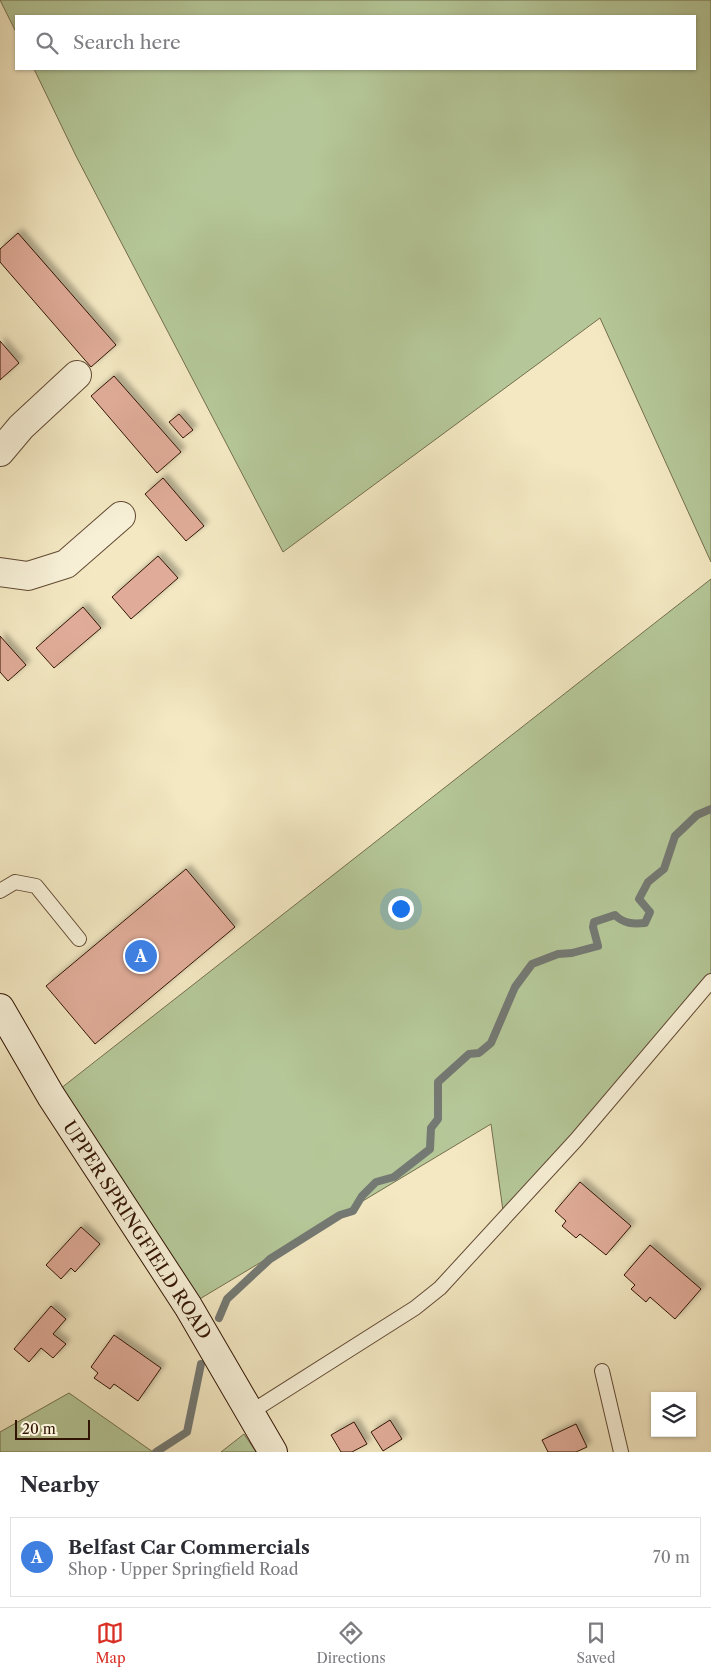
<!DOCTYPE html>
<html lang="en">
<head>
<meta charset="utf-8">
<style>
  body { margin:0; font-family:"Libre Caslon Text",serif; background:#f2f2f3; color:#2b2b33 }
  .controls { position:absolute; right:15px; bottom:15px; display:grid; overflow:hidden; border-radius:0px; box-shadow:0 1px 4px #0004 }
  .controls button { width:45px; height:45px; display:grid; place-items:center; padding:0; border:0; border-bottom:1px solid #e1e1e2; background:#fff; color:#2b2b33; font:25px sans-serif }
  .scale { position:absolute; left:15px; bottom:12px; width:75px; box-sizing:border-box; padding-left:5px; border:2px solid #321403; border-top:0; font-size:14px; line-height:18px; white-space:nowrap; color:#321403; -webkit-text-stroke:4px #f7f0d7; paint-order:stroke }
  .you { position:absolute; left:400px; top:908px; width:18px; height:18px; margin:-12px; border:4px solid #fff; border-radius:50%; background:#1a73e8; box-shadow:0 0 0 8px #1a73e833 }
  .badge { display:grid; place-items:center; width:32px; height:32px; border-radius:50%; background:#d93025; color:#fff; font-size:16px; font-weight:700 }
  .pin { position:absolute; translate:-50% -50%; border:2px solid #fff; box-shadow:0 1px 5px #0006 }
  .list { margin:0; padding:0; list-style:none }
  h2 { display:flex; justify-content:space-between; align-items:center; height:65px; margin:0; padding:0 20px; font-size:21px }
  h2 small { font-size:16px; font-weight:400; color:#7c7c81 }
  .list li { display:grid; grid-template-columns:32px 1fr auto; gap:15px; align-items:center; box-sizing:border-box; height:80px; margin:0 10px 10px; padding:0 10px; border:1px solid #e1e1e2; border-radius:0px }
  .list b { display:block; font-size:19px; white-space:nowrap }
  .list p { margin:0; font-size:16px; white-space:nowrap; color:#7c7c81 }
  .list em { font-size:16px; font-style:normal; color:#7c7c81 }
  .icon { flex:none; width:28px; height:28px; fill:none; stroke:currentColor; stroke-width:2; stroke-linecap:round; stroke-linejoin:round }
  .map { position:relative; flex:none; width:711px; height:1452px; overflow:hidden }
  .search { position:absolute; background:#fff; box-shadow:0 1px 4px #0004; left:15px; right:15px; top:15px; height:55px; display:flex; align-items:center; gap:12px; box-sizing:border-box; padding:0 18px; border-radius:0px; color:#7c7c81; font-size:19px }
  .sheet { height:155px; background:#fff }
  nav { display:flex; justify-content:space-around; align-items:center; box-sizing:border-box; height:70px; border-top:1px solid #e1e1e2; background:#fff; font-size:14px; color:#7c7c81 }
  nav a { display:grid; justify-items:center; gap:2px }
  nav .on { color:#d93025 }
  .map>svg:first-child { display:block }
  .green { fill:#b5c798; stroke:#746e4e }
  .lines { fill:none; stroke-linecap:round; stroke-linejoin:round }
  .stream { stroke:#747973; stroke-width:8 }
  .building { fill:#e0ac99; stroke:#321403; filter:url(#shadow) }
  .lane-casing { stroke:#624933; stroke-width:16 }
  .street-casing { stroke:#624933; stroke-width:30 }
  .secondary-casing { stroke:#321403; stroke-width:30 }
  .lane { stroke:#f7f0d7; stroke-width:14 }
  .street { stroke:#f7f0d7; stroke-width:28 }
  .secondary { stroke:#f7f0d7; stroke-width:28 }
  .labels { text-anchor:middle; stroke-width:5; stroke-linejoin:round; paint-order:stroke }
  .street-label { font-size:18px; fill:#321403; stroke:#f7f0d7 }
</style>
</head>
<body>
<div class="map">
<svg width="711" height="1452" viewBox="0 0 711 1452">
  <defs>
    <filter id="shadow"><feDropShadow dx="4.5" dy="-4.5" stdDeviation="2.5" flood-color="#0004"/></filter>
  </defs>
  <rect width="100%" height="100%" fill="#f3e8c2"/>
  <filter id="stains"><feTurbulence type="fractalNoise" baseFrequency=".004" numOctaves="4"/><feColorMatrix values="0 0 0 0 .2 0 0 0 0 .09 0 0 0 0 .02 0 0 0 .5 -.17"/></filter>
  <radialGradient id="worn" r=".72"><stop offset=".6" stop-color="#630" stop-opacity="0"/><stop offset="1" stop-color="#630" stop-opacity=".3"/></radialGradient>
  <!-- green -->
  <path class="green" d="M0 0H711V562L600 318 283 552 76 156 34 69H695V16H16V32Z
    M711 579V980L504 1218 491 1124 188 1306 51 1096Z
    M69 1393 153 1452H0V1432Z
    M244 1434 256 1452H221Z"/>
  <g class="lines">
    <!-- stream -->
    <path class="stream" d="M219 1318 227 1299 270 1259 340 1215 353 1211 362 1196 376 1182 394 1177 430 1149 431 1128 438 1119V1082L469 1054 479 1053 491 1043 515 987 532 964 558 954 572 953 598 946 593 927 594 922 615 915C624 924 633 924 645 923L650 912 639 899 648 882 664 869 675 836 697 815 711 809
      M156 1452 187 1432 201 1364"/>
  </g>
  <!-- building -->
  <path class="building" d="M18 233 116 345 91 367 0 262V249Z
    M0 341 19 363 0 380Z
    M114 376 181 452 157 473 91 396Z
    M179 414 193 430 183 438 169 422Z
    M163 478 204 526 186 541 145 494Z
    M158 556 178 578 131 619 112 597Z
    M83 607 101 628 54 668 36 648Z
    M0 636 26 665 8 681 0 672Z
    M186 869 235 927 95 1044 46 986Z
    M580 1182 631 1226 606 1255 580 1234 576 1238 562 1226 566 1221 555 1211Z
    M81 1227 100 1244 75 1272 71 1268 61 1279 46 1265Z
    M650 1245 701 1289 675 1319 650 1297 646 1302 631 1289 635 1285 624 1275Z
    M51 1306 66 1319 53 1334 66 1344 53 1358 41 1348 29 1362 14 1349Z
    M114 1335 161 1368 138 1401 114 1384 110 1389 94 1378 98 1373 91 1367Z
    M390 1420 402 1439 383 1451 371 1432Z
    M354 1422 367 1444 352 1452H341L331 1435Z
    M576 1424 587 1447 576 1452H548L542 1440Z"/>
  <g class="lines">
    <defs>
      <path id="lane" d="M0 891 15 882 36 886 79 939
        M602 1371 621 1452
        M251 1412 415 1308 440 1288 576 1140 711 981"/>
      <path id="street" d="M0 452 21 427 77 375
        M0 572 28 576 66 564 121 516"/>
      <path id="secondary" d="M0 1008 51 1096 188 1306 273 1452"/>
    </defs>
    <!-- lane casing -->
    <use href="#lane" class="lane-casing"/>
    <!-- street casing -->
    <use href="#street" class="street-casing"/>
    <!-- secondary casing -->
    <use href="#secondary" class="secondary-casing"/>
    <!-- lane -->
    <use href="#lane" class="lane"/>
    <!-- street -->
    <use href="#street" class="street"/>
    <!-- secondary -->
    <use href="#secondary" class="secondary"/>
  </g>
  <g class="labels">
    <!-- street labels -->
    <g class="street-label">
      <text transform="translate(137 1230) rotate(57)" y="6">UPPER SPRINGFIELD ROAD</text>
    </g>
  </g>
  <rect width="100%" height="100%" filter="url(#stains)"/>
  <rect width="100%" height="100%" fill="url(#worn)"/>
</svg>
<div class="controls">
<button><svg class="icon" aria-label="layers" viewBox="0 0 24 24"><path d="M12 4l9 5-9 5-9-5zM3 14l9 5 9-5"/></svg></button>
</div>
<div class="scale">20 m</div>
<div class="you"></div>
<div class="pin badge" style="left:141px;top:956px;background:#3f7fe0">A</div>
<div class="search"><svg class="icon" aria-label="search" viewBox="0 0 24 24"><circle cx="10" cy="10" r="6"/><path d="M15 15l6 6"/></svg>Search here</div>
</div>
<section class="sheet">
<h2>Nearby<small></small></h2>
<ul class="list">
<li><span class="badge" style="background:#3f7fe0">A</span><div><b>Belfast Car Commercials</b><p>Shop · Upper Springfield Road</p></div><em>70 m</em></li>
</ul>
</section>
<nav>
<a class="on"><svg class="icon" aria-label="map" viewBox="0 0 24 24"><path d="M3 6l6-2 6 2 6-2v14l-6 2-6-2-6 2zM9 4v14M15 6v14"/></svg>Map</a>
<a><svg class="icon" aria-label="directions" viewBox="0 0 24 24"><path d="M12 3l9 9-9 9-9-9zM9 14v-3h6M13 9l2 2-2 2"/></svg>Directions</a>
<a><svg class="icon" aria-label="saved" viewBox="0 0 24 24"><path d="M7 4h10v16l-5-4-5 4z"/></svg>Saved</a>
</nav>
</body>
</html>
